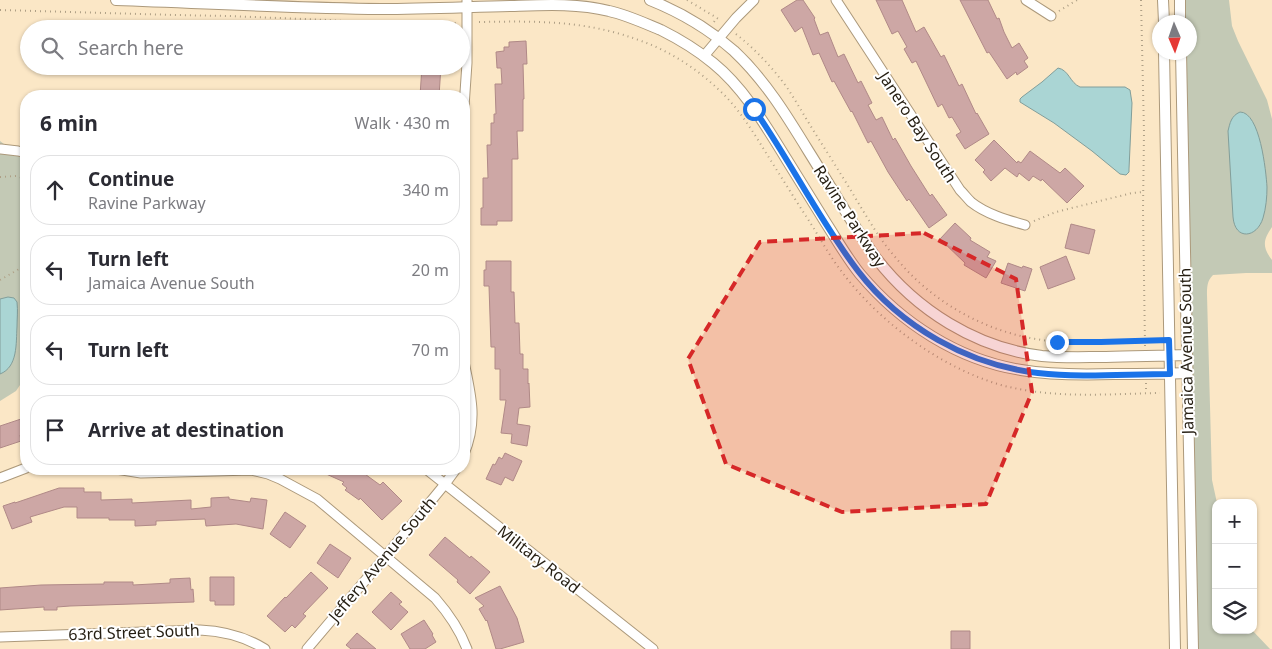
<!DOCTYPE html>
<html lang="en">
<head>
<meta charset="utf-8">
<style>
  body { margin:0; font-family:"Noto Sans",sans-serif; background:#f2f2f3; color:#2b2b33 }
  .controls { position:absolute; right:15px; bottom:15px; display:grid; overflow:hidden; border-radius:10px; box-shadow:0 1px 4px #0004 }
  .controls button { width:45px; height:45px; display:grid; place-items:center; padding:0; border:0; border-bottom:1px solid #e1e1e2; background:#fff; color:#2b2b33; font:25px sans-serif }
  .compass { position:absolute; left:1152px; top:15px; width:45px; height:45px; border-radius:50%; background:#fff; box-shadow:0 1px 4px #0004; rotate:178deg }
  .stop { position:absolute; width:15px; height:15px; margin:-11px; border:4px solid #1a73e8; border-radius:50%; background:#fff }
  .stop.end { background:#1a73e8; border-color:#fff; box-shadow:0 1px 5px #0008 }
  .list { margin:0; padding:0; list-style:none }
  h2 { display:flex; justify-content:space-between; align-items:center; height:65px; margin:0; padding:0 20px; font-size:21px }
  h2 small { font-size:16px; font-weight:400; color:#7c7c81 }
  .list li { display:grid; grid-template-columns:32px 1fr auto; gap:15px; align-items:center; box-sizing:border-box; height:70px; margin:0 10px 10px; padding:0 10px; border:1px solid #e1e1e2; border-radius:20px }
  .list b { display:block; font-size:19px; white-space:nowrap }
  .list p { margin:0; font-size:16px; white-space:nowrap; color:#7c7c81 }
  .list em { font-size:16px; font-style:normal; color:#7c7c81 }
  .icon { flex:none; width:28px; height:28px; fill:none; stroke:currentColor; stroke-width:2; stroke-linecap:round; stroke-linejoin:round }
  .map { position:relative; flex:none; width:1272px; height:649px; overflow:hidden }
  .search { position:absolute; background:#fff; box-shadow:0 1px 4px #0004; left:20px; top:20px; width:450px; height:55px; display:flex; align-items:center; gap:12px; box-sizing:border-box; padding:0 18px; border-radius:28px; color:#7c7c81; font-size:19px }
  .panel { position:absolute; background:#fff; box-shadow:0 1px 4px #0004; left:20px; top:90px; width:450px; height:385px; border-radius:20px }
  .map>svg:first-child { display:block }
  .green { fill:#c3c9b5 }
  .water { fill:#aad5d4; stroke:#829e9a }
  .building { fill:#cda7a5; stroke:#b08987 }
  .lines { fill:none; stroke-linecap:round; stroke-linejoin:round }
  .minor-casing { stroke:#ac997b; stroke-width:11 }
  .tertiary-casing { stroke:#ac997b; stroke-width:12 }
  .path { stroke:#ae9f85; stroke-width:2; stroke-dasharray:1 4; stroke-linecap:butt }
  .minor { stroke:#fff; stroke-width:9 }
  .tertiary { stroke:#fff; stroke-width:10 }
  .route { stroke:#1a73e8; stroke-width:6 }
  .marked { fill:#d62828; fill-opacity:0.2; stroke:#d62828; stroke-width:4; stroke-dasharray:10 6; stroke-linejoin:round }
  .labels { text-anchor:middle; stroke-width:4; stroke-linejoin:round; paint-order:stroke }
  .street-label { font-size:16px; fill:#251e12; stroke:#fff }
</style>
</head>
<body>
<div class="map">
<svg width="1272" height="649" viewBox="0 0 1272 649">
  <rect width="100%" height="100%" fill="#fbe7c6"/>
  <!-- green -->
  <path class="green" d="M1184 0H1229L1232 26 1238 41 1267 100 1272 119V227C1263 240 1262 247 1272 260V273H1246L1213 275C1207 281 1207 287 1207 295L1212 480 1217 503H1216V630H1252L1270 649H1197L1185 53 1190 52V22H1185Z
    M0 141 26 161V376L16 391 0 401Z"/>
  <!-- water -->
  <path class="water" d="M1058 68C1069 70 1070 83 1080 87H1125L1130 90 1132 103 1129 169V172L1126 175 1120 174 1092 151 1054 123 1020 102V99L1022 97 1042 82Z
    M1240 112C1260 112 1266 171 1267 187 1267 197 1266 208 1263 218 1257 238 1235 241 1233 217L1228 131C1230 123 1231 116 1240 112Z
    M8 297 14 298 17 302C18 311 17 319 17 327 16 343 18 367 0 374V299Z"/>
  <!-- building -->
  <path class="building" d="M797 0H803L815 18 814 19 820 35 828 32 838 57 844 54 858 83 861 81 872 103 868 105 876 120 882 117 893 140 895 138 911 166 930 196 932 194 947 215 929 228 909 199 907 201 888 172 871 141 868 143 852 111 851 112 834 81 832 82 819 53 813 55 802 27 795 32 781 10Z
    M876 0H902L916 32 924 27 941 57 944 55 959 86 962 84 976 114 977 113 989 134 965 149 956 135 961 132 952 117 949 118 942 104 938 107 916 61 912 63 904 49 907 47 898 31 892 34Z
    M960 0H988L997 19 999 18 1004 32 1012 48 1019 43 1028 58 1024 61 1028 67 1017 75 1016 72 1007 79 989 52 987 53Z
    M526 41 527 64H523L524 99H523V131H517L518 159H512V221H497V225H481V208H483V178H488L487 145H491V123H494V114H496L495 84H502L501 68H497L496 52 504 51V47H509V42Z
    M422 66H441L439 96H420Z
    M994 140 1017 163 1018 161 1021 163 1030 151 1060 173 1065 168 1084 186 1067 203 1042 179 1041 181 1033 176 1029 181 1019 173 1017 177 1005 168 991 181 983 172 985 170 975 160Z
    M955 223 971 238 970 240 990 252 987 257 996 261 986 278 964 265 965 263 940 239Z
    M1071 224 1095 230 1089 254 1065 248Z
    M1066 256 1075 279 1048 289 1040 267Z
    M486 261H511V292H514L515 323H519L520 354H523V369H528V384L529 383 530 407 519 408 517 424 530 426 527 446 511 443 512 434 501 433 506 400H500V369H495V347H491L489 286H484V270H486Z
    M1008 263 1022 268 1023 266 1032 269 1025 291 1001 283Z
    M24 418 26 426V433L20 435 21 441 0 448V426Z
    M505 453 522 461 513 481 505 477 501 485 486 479 493 464 495 465 499 457 502 459Z
    M315 469H358L380 485 383 482 402 501 382 520 360 498 359 500 345 490 347 488 342 484 344 482Z
    M59 488H84V492H101V500L132 499V503L191 500V509L211 507V498L229 497V499L250 502 251 498 267 500 263 529 236 524 206 526 205 519 156 521V525L135 526V520H109V518H77V507H64L30 517 32 522 12 529 3 506 15 502V503Z
    M285 512 306 526 290 548 270 534Z
    M445 537 470 558 471 556 490 572 470 594 457 582 458 580 429 555Z
    M330 544 351 558 338 578 317 563Z
    M311 572 328 588 303 614 306 616 295 628 292 625 285 632 267 616 285 597 286 598Z
    M210 577H234V605H215V601H210Z
    M190 578 191 590 193 589 194 602 70 606 57 607V610H44V607L0 610V588L41 585 104 584V582H133V585L170 583V579Z
    M500 586 517 618 524 642 500 649H496L487 620 486 621 479 609 484 606 475 598Z
    M391 592 402 602 399 604 408 612 391 630 372 612Z
    M424 620 433 634 432 635 436 642 425 649H410L401 634Z
    M951 631H970V649H951Z
    M357 633 376 649H351L346 645Z"/>
  <g class="lines">
    <defs>
      <path id="minor" d="M836 0 960 190C964 194 967 198 971 202 986 214 1007 220 1025 225
        M1026 0 1051 16
        M704 56 736 18 754 0
        M464 107 467 63V0
        M1 149 18 151 26 153
        M464 362C471 395 478 421 464 454
        M116 469 141 473 251 470 268 474 280 479 317 499 435 598C449 614 460 630 467 649
        M426 469 653 649
        M0 478 26 468
        M0 637 200 630C224 631 244 636 265 649
        M307 649 385 557 445 484 456 469"/>
      <path id="tertiary" d="M116 0C205 3 293 8 381 9 424 9 467 7 511 6 543 5 577 3 609 11 627 15 644 23 661 30 679 39 697 50 713 63 744 88 766 126 787 160 800 181 813 202 826 223 837 240 847 258 860 274 901 323 958 360 1021 370 1051 375 1082 375 1113 374 1138 374 1162 374 1187 373
        M650 0C680 12 709 29 734 51 765 80 787 116 809 152 831 187 852 224 876 258 916 310 976 348 1042 356 1063 358 1085 357 1106 357 1133 356 1160 356 1186 355
        M1163 0 1164 22
        M1180 0V22
        M1164 52 1175 649
        M1181 52 1193 649"/>
    </defs>
    <!-- minor casing -->
    <use href="#minor" class="minor-casing"/>
    <!-- tertiary casing -->
    <use href="#tertiary" class="tertiary-casing"/>
    <!-- path -->
    <path class="path" d="M687 0 717 18
      M1141 0 1144 132 1143 210 1145 346
      M0 10 175 15 228 16 329 20 387 24 459 23
      M1059 11 1077 0
      M479 22C538 21 587 20 644 42 671 52 697 69 718 89 739 108 753 132 768 156 783 180 798 204 813 227 823 244 833 261 845 276 882 324 942 368 1001 385 1053 399 1107 394 1160 393
      M714 22 717 18 721 21
      M736 34C756 50 773 68 788 89 799 106 809 124 820 141 832 160 844 179 856 199 868 219 880 240 896 258 932 302 985 332 1042 340 1080 345 1120 342 1159 340
      M0 177 16 176 26 179
      M1034 221 1056 212 1132 193 1143 192
      M0 280 26 265
      M1146 383V393"/>
    <!-- minor -->
    <use href="#minor" class="minor"/>
    <!-- tertiary -->
    <use href="#tertiary" class="tertiary"/>
  </g>
  <g class="lines">
    <!-- route -->
    <path class="route" d="M754 109C791 162 819 220 858 271 901 327 968 365 1038 373 1081 378 1126 374 1170 374L1169 340 1101 342H1057"/>
  </g>
  <!-- marked area -->
  <path class="marked" d="M924 233 1016 279 1032 392 986 504 842 512 726 464 688 359 760 242Z"/>
  <g class="labels">
    <!-- street labels -->
    <g class="street-label">
      <text transform="translate(918 127) rotate(57)" y="6">Janero Bay South</text>
      <text transform="translate(850 216) rotate(57)" y="6">Ravine Parkway</text>
      <text transform="translate(1186 351) rotate(-91)" y="6">Jamaica Avenue South</text>
      <text transform="translate(382 559) rotate(-50)" y="6">Jeffery Avenue South</text>
      <text transform="translate(539 559) rotate(38)" y="6">Military Road</text>
      <text transform="translate(134 632) rotate(-2)" y="6">63rd Street South</text>
    </g>
  </g>
</svg>
<div class="controls">
<button>+</button>
<button>−</button>
<button><svg class="icon" aria-label="layers" viewBox="0 0 24 24"><path d="M12 4l9 5-9 5-9-5zM3 14l9 5 9-5"/></svg></button>
</div>
<svg class="compass" viewBox="-18 -18 36 36"><path d="M0-13l5 13h-10z" fill="#e53935"/><path d="M0 13l5-13h-10z" fill="#7c7c81"/></svg>
<div class="stop" style="left:754px;top:109px"></div>
<div class="stop end" style="left:1057px;top:342px"></div>
<div class="search"><svg class="icon" aria-label="search" viewBox="0 0 24 24"><circle cx="10" cy="10" r="6"/><path d="M15 15l6 6"/></svg>Search here</div>
<section class="panel">
<h2>6 min<small>Walk · 430 m</small></h2>
<ul class="list">
<li><svg class="icon" aria-label="ahead" viewBox="0 0 24 24"><path d="M12 20V5M6 11l6-6 6 6"/></svg><div><b>Continue</b><p>Ravine Parkway</p></div><em>340 m</em></li>
<li><svg class="icon" aria-label="left" viewBox="0 0 24 24"><path d="M17 20v-9H6M10 6l-5 5 5 5"/></svg><div><b>Turn left</b><p>Jamaica Avenue South</p></div><em>20 m</em></li>
<li><svg class="icon" aria-label="left" viewBox="0 0 24 24"><path d="M17 20v-9H6M10 6l-5 5 5 5"/></svg><div><b>Turn left</b></div><em>70 m</em></li>
<li><svg class="icon" aria-label="arrive" viewBox="0 0 24 24"><path d="M6 21V4h12l-3 4 3 4H6"/></svg><div><b>Arrive at destination</b></div></li>
</ul>
</section>
</div>
</body>
</html>
